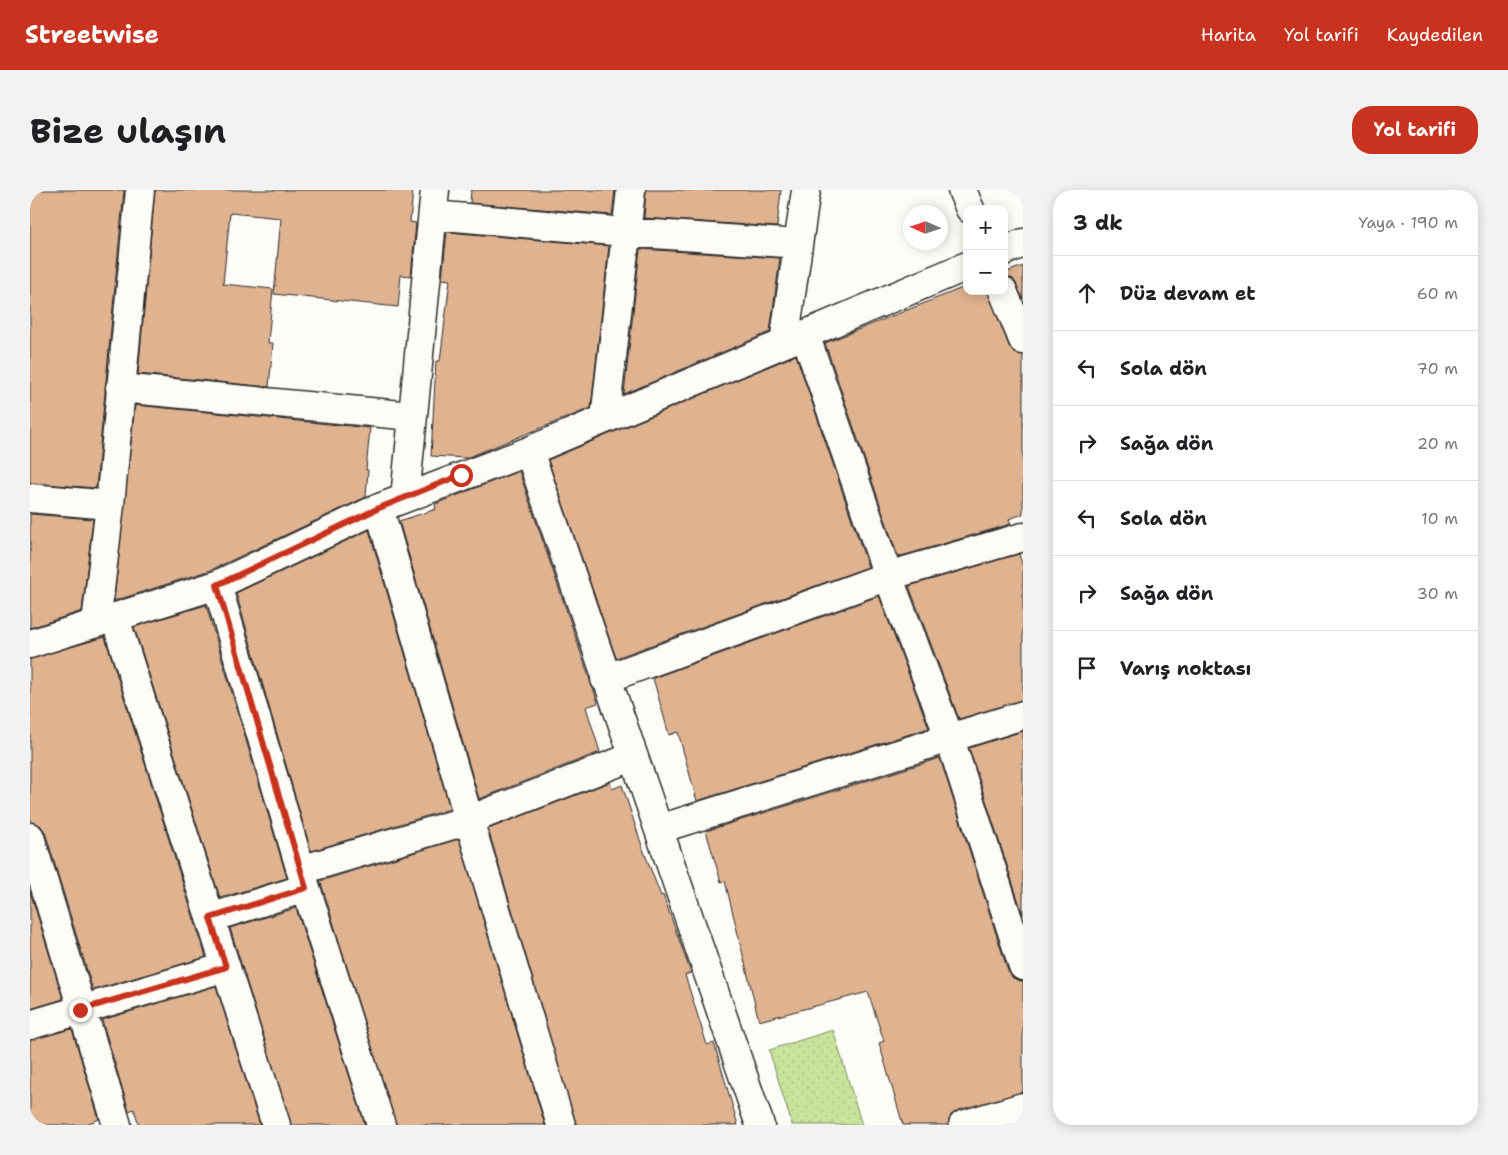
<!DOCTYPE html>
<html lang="tr">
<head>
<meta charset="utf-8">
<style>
  body { margin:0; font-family:"Shantell Sans",sans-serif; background:#f2f2f2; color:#202124 }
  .controls { position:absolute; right:15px; top:15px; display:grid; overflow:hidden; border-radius:10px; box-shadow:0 2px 12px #0003 }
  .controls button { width:45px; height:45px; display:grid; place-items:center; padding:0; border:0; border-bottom:1px solid #e0e0e0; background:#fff; color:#202124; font:25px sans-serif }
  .compass { position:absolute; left:873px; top:15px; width:45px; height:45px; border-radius:50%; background:#fff; box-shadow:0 2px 12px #0003; rotate:273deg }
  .stop { position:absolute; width:15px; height:15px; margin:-11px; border:4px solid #c8321e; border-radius:50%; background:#fff }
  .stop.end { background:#c8321e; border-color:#fff; box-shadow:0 1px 5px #0008 }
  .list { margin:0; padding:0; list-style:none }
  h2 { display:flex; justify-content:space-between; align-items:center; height:65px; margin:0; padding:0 20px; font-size:21px }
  h2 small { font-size:16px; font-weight:400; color:#757577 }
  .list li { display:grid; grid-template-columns:32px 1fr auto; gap:15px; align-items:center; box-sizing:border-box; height:75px; padding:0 20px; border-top:1px solid #e0e0e0 }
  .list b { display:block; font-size:19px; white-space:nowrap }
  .list em { font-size:16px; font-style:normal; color:#757577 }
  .icon { flex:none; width:28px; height:28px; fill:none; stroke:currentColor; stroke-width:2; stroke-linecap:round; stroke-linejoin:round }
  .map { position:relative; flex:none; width:993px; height:935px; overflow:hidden; border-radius:20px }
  header { display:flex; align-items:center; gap:30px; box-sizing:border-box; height:70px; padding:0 25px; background:#c8321e; color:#fff }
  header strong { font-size:24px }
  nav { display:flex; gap:28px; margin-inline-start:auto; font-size:18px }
  .intro { display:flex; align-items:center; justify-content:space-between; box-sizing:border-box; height:120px; padding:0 30px }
  h1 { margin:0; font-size:35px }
  .button { padding:12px 22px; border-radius:20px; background:#c8321e; color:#fff; font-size:18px; font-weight:700 }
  main { display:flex; gap:30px; padding:0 30px }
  aside { flex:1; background:#fff; border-radius:20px; box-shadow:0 2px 12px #0003 }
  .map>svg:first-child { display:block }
  .park { fill:url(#park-dots); stroke:#7a8863 }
  .building { fill:#dfb290; stroke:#2b2b2b }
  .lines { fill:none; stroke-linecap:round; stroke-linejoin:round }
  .street-casing { stroke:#2b2b2b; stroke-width:31 }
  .street { stroke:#fdfcf7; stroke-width:28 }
  .route { stroke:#c8321e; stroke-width:6 }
</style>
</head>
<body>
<header>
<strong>Streetwise</strong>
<nav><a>Harita</a><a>Yol tarifi</a><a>Kaydedilen</a></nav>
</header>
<div class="intro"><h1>Bize ulaşın</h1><a class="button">Yol tarifi</a></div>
<main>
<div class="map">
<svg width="993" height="935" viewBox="0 0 993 935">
  <defs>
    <pattern id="park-dots" width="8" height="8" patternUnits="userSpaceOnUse" patternTransform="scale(1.25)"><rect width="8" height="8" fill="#c8e49b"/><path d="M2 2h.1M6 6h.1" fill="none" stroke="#acc486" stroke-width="1.8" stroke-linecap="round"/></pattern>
  </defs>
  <rect width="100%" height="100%" fill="#fdfcf7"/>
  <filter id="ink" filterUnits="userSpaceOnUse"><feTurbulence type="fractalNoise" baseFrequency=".02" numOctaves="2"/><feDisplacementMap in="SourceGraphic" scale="10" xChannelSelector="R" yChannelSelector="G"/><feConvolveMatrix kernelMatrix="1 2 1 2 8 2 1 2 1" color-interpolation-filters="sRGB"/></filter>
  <g filter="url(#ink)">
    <!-- park -->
    <path class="park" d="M803 840 832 935H762L739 860Z"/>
    <!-- building -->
    <path class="building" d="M0 0H94L66 298 0 293Z
      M125 0H383L380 32 386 33 381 86 371 85 368 117 244 104 251 28 200 23 193 94 243 99 238 153H243L239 197 108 184Z
      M441 0H585L582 25 440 13Z
      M616 0H751L747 37 614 28Z
      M417 42 579 56 561 218 436 268 401 266 406 171H410L420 90 412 89Z
      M610 59 750 68 740 142 594 204Z
      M993 76V109L983 89 974 86V83Z
      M937 96V101H958L979 156 984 163 993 165V324L979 329 981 334 868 367 795 153Z
      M766 165 838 377 586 468 518 270Z
      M105 215 340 238 336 280H338L336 307 181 380 84 411Z
      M489 281 568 513 556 517 570 562 449 609 369 331 406 319 405 314Z
      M0 324 63 329 52 421 0 438Z
      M339 340 420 619 281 661 206 403Z
      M989 364 993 377V510L929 529 879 396Z
      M849 406 899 538 667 611 648 542 639 545 623 488Z
      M176 415 257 688 190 708 104 437Z
      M75 447 176 767 63 800 15 642 10 635 0 632V469Z
      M993 541V725L939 558Z
      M910 568 978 781 983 788 993 791V902L929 920 921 925 918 935H873L849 853 854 851 838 802 729 831 695 691 691 692 676 641Z
      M580 592 582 599 592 595 613 659 631 706 633 705 661 783 655 785 677 855 684 853 708 935H546L458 639Z
      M429 649 515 935H366L291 693 290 691Z
      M0 701 33 809 0 819Z
      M266 718 335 935H261L200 738Z
      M186 796 230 935H109L104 919 99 921 72 830Z
      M42 839 69 929 54 935H0V850Z"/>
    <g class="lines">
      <defs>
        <path id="street" d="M932 0 940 19
          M403 25 595 42 768 54
          M974 61 993 53
          M973 101 993 150
          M775 144 858 386 920 549 993 776
          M754 153 776 0
          M90 198 382 226
          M575 229 601 0
          M499 261C574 486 653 710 730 935
          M0 308 80 315
          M375 308 405 0
          M349 318 439 630 531 935
          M187 395 276 698 351 935
          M85 428 246 935
          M66 433 80 315 110 0
          M0 454 187 395 349 318 499 261 937 76
          M575 489 858 386 993 347
          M629 639 993 525
          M0 647 87 935
          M271 680 439 630 602 567
          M180 728 276 698
          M0 835 196 777
          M933 935 993 917"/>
      </defs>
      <!-- street casing -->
      <use href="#street" class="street-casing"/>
      <!-- street -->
      <use href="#street" class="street"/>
    </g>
  </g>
  <g class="lines" filter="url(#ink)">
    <!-- route -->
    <path class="route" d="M50 820 196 777 180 728 276 698 187 395 349 318 431 285"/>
  </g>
</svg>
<div class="controls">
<button>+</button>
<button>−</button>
</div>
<svg class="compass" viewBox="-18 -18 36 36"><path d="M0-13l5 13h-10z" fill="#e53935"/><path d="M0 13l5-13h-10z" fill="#757577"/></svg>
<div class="stop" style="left:431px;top:285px"></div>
<div class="stop end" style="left:50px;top:820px"></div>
</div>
<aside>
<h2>3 dk<small>Yaya · 190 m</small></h2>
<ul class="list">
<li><svg class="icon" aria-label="ahead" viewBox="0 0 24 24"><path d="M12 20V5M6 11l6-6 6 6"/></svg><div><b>Düz devam et</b></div><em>60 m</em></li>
<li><svg class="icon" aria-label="left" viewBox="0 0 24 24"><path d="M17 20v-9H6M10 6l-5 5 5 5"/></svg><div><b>Sola dön</b></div><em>70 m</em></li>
<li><svg class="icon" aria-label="right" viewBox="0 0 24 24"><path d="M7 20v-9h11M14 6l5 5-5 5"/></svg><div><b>Sağa dön</b></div><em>20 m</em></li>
<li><svg class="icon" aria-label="left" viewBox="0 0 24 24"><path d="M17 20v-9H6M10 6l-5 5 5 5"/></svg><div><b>Sola dön</b></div><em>10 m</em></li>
<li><svg class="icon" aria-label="right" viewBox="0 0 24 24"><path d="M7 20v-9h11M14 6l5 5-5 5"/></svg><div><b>Sağa dön</b></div><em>30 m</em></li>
<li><svg class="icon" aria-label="arrive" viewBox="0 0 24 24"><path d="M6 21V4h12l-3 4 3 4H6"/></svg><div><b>Varış noktası</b></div></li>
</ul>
</aside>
</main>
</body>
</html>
